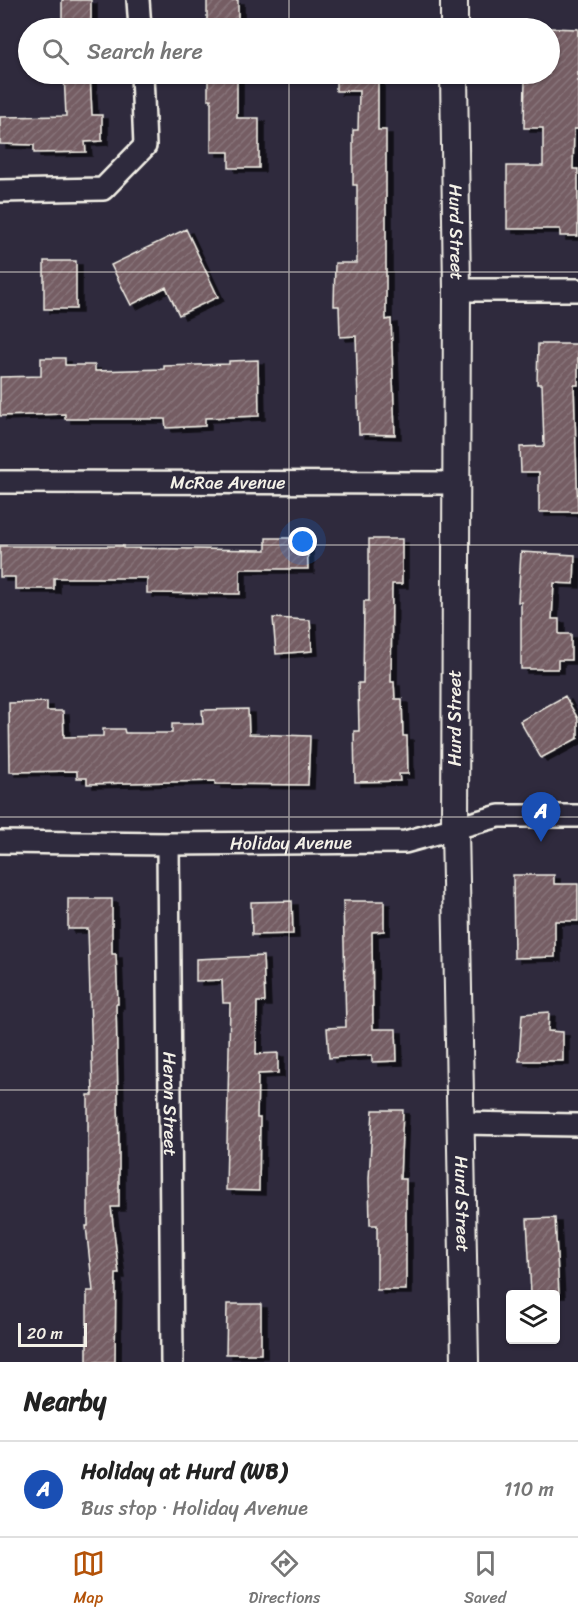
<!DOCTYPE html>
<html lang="en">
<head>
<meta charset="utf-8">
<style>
  body { margin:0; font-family:Sriracha,sans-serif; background:#f6f6f6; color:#222 }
  .controls { position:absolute; right:18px; bottom:18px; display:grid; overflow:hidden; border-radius:6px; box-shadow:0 2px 4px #0004 }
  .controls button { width:54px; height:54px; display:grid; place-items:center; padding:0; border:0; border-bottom:2px solid #e0e0e0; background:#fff; color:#222; font:30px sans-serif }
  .scale { position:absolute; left:18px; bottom:15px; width:69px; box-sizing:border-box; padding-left:6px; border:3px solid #f4f1e8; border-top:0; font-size:16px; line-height:21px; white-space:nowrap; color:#f4f1e8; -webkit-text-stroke:4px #2f2a3d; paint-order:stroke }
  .you { position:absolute; left:303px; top:542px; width:21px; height:21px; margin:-15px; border:4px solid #fff; border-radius:50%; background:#1a73e8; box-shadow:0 0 0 9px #1a73e833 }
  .badge { display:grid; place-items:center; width:39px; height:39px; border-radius:50%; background:#b45309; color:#fff; font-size:20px; font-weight:700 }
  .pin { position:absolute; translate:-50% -50px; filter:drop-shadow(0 2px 3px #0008) }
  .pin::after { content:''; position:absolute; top:32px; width:21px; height:18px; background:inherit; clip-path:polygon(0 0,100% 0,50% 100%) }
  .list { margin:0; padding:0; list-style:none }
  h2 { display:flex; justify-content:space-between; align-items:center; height:78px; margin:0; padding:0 24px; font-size:26px }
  h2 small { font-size:20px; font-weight:400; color:#767676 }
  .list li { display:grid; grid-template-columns:39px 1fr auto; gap:18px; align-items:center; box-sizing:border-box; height:96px; padding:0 24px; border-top:2px solid #e0e0e0 }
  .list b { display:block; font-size:22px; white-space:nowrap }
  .list p { margin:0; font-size:20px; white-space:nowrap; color:#767676 }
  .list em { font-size:20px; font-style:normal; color:#767676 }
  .icon { flex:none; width:33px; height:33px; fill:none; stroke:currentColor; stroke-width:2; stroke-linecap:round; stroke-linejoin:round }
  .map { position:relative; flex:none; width:578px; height:1362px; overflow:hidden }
  .search { position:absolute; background:#fff; box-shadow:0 2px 4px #0004; left:18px; right:18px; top:18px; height:66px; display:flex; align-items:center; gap:15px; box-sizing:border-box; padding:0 21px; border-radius:33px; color:#767676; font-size:22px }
  .sheet { height:174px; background:#fff }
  nav { display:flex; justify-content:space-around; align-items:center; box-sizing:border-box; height:84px; border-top:2px solid #e0e0e0; background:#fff; font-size:16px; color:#767676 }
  nav a { display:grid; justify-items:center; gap:3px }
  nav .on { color:#b45309 }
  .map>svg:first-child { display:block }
  .building { fill:url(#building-hatch); stroke:#f4f1e8; stroke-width:1.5; filter:url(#shadow) }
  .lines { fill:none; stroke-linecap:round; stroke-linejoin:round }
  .minor-casing { stroke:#f4f1e8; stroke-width:26 }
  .tertiary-casing { stroke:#f4f1e8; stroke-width:30 }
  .minor { stroke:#2f2a3d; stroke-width:21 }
  .tertiary { stroke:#2f2a3d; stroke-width:26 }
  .grid { fill:none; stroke:#f4f1e8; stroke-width:1.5; stroke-opacity:0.55 }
  .labels { text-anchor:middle; stroke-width:6; stroke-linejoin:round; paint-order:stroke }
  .street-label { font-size:18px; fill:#f4f1e8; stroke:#2f2a3d }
</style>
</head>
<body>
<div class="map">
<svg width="578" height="1362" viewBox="0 0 578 1362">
  <defs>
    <pattern id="building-hatch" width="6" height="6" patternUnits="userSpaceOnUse" patternTransform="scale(1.5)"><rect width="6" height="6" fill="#745d64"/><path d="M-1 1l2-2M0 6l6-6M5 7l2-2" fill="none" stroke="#88757a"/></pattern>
    <filter id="shadow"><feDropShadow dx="6" dy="4" stdDeviation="0" flood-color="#0009"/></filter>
  </defs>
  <rect width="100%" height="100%" fill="#2f2a3d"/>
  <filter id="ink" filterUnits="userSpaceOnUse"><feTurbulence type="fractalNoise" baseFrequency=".0167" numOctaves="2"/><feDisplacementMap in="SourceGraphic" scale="12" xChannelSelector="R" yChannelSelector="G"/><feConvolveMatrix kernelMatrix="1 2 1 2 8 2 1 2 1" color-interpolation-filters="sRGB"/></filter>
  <g filter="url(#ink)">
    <!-- building -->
    <path class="building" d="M62 0H91V28H62Z
      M207 0H238V26H207Z
      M549 28 578 29V129H574L573 169H578V236H560V229H507V166H543V128H524L525 79 527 80V74H549Z
      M64 74H90L92 115H102V141L85 142 86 152 34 153V145L0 144V117L66 116Z
      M208 74H237V118H259V168H229V152H211V99H208Z
      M336 74H378V130H386V320L391 319 395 435 359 434 356 336 340 337 339 306H334L335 263H357V185H353V130H358L359 91H336Z
      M186 229 218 297 179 315 166 287 131 305 111 265Z
      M44 261H76V309H44Z
      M538 344H578V385H574L578 512H539V472H521L520 447 544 446 542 384H537Z
      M41 358H65V365H95V371L164 369V366L229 364V361L258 360 259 416 205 418V426L166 428 165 419H65V414L0 416V377L41 376Z
      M266 538H307L308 569H240V594L147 593V578H54V589H15V577H0V546H123V548L266 550Z
      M369 539H402V584H392L391 682H394L395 699H402L403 736H407L408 774H399L400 781 355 782 354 731H359L358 683H363L364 601H369Z
      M521 552 575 555 574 584 554 583 552 619H559V634H571V660H558V669H521V602H518Z
      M273 618 310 620 312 651 276 654Z
      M565 696 578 719V738L541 758 520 721Z
      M47 702V711H63L64 737 103 736V729H124L125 733H172V724H203L202 710 248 709 249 734 310 736 308 785 215 784V781L87 784V778H77V771L10 772 9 703Z
      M513 875H554V884H578V921H555V957L514 958Z
      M68 899H112V954H116L118 1004H116L119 1148V1207H111L119 1274H116L115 1362H87V1291H93L86 1226H88V1095H93L88 929H68Z
      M292 901 293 934 252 935 251 902Z
      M343 901H384V931L372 932 373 1029H396L397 1061 372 1062V1055L329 1058 327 1028 346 1027Z
      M263 956 265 1002H257L256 1054 278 1053V1073L258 1074 257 1118H260L259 1191 226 1190 230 1003H223L222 980 196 981V959Z
      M549 1012 548 1031 563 1032V1061H519L522 1014Z
      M373 1110H403L400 1179H406V1290H377V1225H370L369 1179Z
      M555 1218 559 1294H531L527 1219Z
      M227 1304H261V1354H226Z"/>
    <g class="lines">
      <defs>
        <g id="minor">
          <path d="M138 0 140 28"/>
          <path d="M0 191 103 189 145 146 142 74"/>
          <path d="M457 290H578"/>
          <path id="s1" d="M0 482 455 483"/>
          <path id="s2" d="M0 842 168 844 405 842 499 816H578"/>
          <path id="s3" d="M168 844 172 1362"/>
          <path d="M462 1123 578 1125"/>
        </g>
        <g id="tertiary">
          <path d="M454 0V28"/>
          <path id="s4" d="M454 74 457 290 455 828 465 1362"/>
        </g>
      </defs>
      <!-- minor casing -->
      <use href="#minor" class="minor-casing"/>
      <!-- tertiary casing -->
      <use href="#tertiary" class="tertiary-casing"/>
      <!-- minor -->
      <use href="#minor" class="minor"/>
      <!-- tertiary -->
      <use href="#tertiary" class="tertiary"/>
    </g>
  </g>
  <!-- grid -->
  <path class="grid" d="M289 0V28M289 74V1362M0 272H578M0 545H578M0 817H578M0 1090H578"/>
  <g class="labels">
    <!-- street labels -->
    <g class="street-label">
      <text dy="6" stroke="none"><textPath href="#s4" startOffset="158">Hurd Street</textPath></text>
      <text dy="6" stroke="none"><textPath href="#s1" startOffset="228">McRae Avenue</textPath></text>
      <text transform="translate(455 718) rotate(-90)" y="6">Hurd Street</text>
      <text dy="6" stroke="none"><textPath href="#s2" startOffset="291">Holiday Avenue</textPath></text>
      <text dy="6" stroke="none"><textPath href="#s3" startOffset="260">Heron Street</textPath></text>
      <text dy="6" stroke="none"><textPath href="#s4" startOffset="1130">Hurd Street</textPath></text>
    </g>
  </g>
</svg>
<div class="controls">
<button><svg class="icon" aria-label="layers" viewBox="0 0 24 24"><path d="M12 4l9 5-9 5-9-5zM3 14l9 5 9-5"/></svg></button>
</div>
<div class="scale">20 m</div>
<div class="you"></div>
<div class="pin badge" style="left:541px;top:842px;background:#1a4fb4">A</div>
<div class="search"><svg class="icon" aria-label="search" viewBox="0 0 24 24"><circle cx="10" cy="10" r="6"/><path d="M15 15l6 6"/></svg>Search here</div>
</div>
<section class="sheet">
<h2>Nearby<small></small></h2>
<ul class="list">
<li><span class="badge" style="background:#1a4fb4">A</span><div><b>Holiday at Hurd (WB)</b><p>Bus stop · Holiday Avenue</p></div><em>110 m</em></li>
</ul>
</section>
<nav>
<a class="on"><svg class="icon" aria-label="map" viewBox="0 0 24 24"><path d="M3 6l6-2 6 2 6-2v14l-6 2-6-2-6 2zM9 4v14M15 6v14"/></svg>Map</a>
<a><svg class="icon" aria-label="directions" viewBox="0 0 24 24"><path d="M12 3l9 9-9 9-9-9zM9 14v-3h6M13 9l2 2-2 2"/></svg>Directions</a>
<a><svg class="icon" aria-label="saved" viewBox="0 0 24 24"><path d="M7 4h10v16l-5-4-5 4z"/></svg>Saved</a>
</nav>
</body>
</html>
